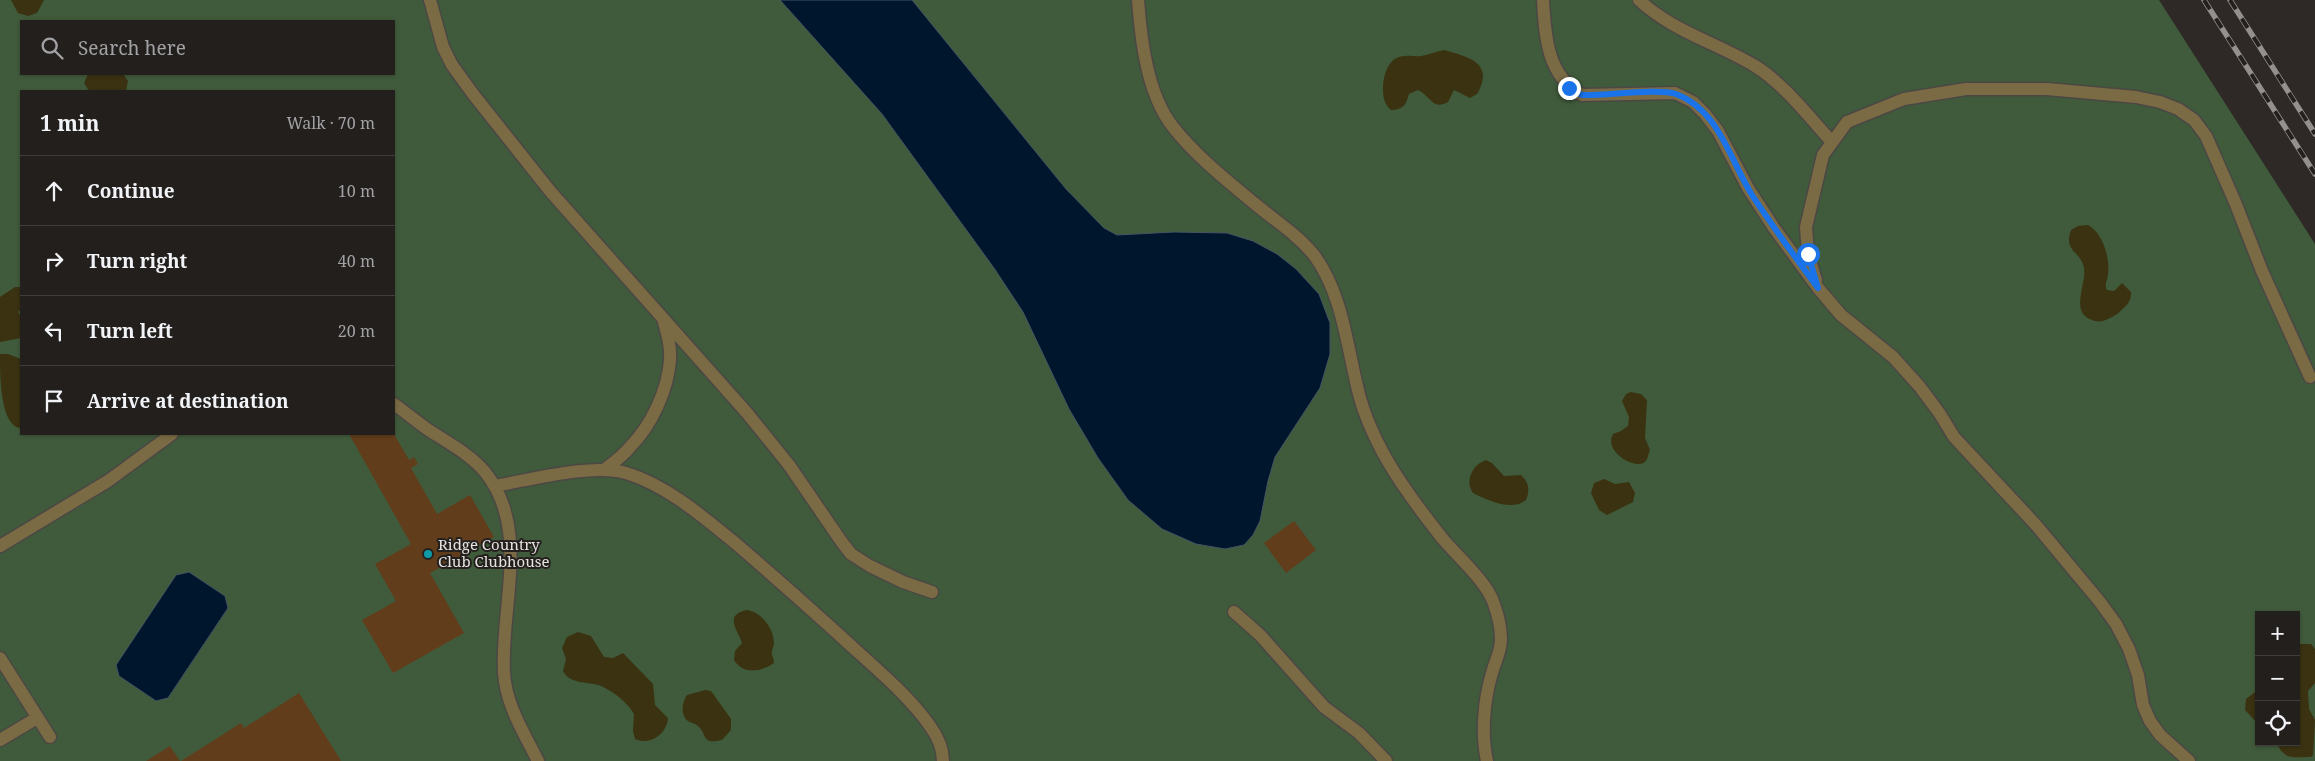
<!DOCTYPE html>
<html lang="en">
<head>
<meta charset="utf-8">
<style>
  body { margin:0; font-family:"Noto Serif",serif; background:#2e2c2a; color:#f1f3f6 }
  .controls { position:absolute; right:15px; bottom:15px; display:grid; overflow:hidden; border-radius:0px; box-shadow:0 1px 4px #0004 }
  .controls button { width:45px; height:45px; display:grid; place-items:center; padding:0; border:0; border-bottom:1px solid #3f3d3b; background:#221f1d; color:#f1f3f6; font:25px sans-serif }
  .stop { position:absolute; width:15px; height:15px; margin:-11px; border:4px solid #1a73e8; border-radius:50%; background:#fff }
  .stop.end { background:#1a73e8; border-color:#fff; box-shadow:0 1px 5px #0008 }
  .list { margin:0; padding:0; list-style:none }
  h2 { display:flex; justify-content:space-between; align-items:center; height:65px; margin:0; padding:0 20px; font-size:21px }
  h2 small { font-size:16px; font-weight:400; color:#a2a2a4 }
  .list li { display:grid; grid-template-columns:32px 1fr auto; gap:15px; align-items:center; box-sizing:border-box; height:70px; padding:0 20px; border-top:1px solid #3f3d3b }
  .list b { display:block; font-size:19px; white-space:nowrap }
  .list em { font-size:16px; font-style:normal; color:#a2a2a4 }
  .icon { flex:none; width:28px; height:28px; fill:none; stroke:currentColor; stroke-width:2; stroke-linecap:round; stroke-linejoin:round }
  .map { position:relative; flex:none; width:2315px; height:761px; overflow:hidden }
  .search { position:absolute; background:#221f1d; box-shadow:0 1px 4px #0004; left:20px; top:20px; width:375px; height:55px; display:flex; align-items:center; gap:12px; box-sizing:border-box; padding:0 18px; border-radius:0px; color:#a2a2a4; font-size:19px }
  .panel { position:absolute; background:#221f1d; box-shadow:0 1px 4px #0004; left:20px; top:90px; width:375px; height:345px; border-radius:0px }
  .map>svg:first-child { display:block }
  .green { fill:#405b3b; fill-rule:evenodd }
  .sand { fill:#3a3211 }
  .water { fill:#00162d; stroke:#455363 }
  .building { fill:#613d1b }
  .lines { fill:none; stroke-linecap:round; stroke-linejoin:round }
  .minor-casing { stroke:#4b4745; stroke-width:15 }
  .minor { stroke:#7a6b44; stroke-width:12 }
  .rail-casing { stroke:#94908e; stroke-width:5.5 }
  .rail { stroke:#24201e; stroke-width:4; stroke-dasharray:11; stroke-linecap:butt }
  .route { stroke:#1a73e8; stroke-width:6 }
  .culture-dot { fill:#0f9aa8; stroke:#24201e; stroke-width:2 }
  .labels { text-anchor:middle; stroke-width:4; stroke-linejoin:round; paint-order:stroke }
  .poi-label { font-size:15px; fill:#e5e2e0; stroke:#24201e; text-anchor:start }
</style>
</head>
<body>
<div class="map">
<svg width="2315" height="761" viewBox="0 0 2315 761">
  <rect width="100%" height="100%" fill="#2e2927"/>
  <!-- green -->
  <path class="green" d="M0 0H2159L2315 244V761H0ZM21 21H394V74H21ZM21 91H394V434H21ZM2259 615H2296V742H2259Z"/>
  <!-- sand -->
  <path class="sand" d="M11 0H44L37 13 28 16 18 13Z
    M1444 50C1469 57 1495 63 1477 94L1470 98 1454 90 1448 102C1432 111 1430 95 1418 90L1409 94C1406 105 1403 110 1391 110 1384 104 1383 97 1383 89 1383 76 1388 56 1405 56 1410 55 1415 57 1421 56 1429 55 1436 51 1444 50Z
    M88 74H123L128 81 126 91H89L84 83Z
    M2088 225C2104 234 2110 259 2108 275 2107 282 2104 284 2107 290L2114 291 2122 283 2131 292C2132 302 2124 308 2117 314 2109 319 2101 324 2092 320 2069 312 2087 284 2084 268 2081 251 2063 252 2071 230L2078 226Z
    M15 287H21V309L18 312 21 317V338L0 342V297Z
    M0 354H8L21 359V428C0 427 0 374 0 354Z
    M1631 392 1641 394 1647 400 1645 438 1650 450C1648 454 1648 459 1645 462 1636 470 1603 452 1613 434L1621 431 1628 426 1629 417 1622 401 1626 394Z
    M1486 460 1492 463 1504 476 1521 475C1529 482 1530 491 1526 500 1512 512 1487 500 1473 493 1464 481 1473 464 1486 460Z
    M1604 479 1615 484 1629 482 1635 493 1633 502 1607 515 1599 510 1591 493 1594 483Z
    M747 610C761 612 774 628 774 643 774 647 771 651 772 655 773 658 774 660 774 663 761 672 743 675 734 660L735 651 742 643C738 630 723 615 747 610Z
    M578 632 591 636 604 657 613 658 623 653 653 684 655 705 668 718C667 734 650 746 635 739L633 731 634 714C627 702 614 692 601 686 588 681 570 685 563 671L566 659 562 648 567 637Z
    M2301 644H2311L2315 649V683L2308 691 2309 709 2315 720 2313 755 2311 757C2292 757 2285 761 2276 742H2296V646Z
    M2259 689V725L2245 710 2246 699Z
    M705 690 711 691 731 719V730L722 740C701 745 708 735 698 726 695 723 691 723 688 721 680 715 682 702 687 695Z"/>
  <!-- water -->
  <path class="water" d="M780 0H912L1066 189 1104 228 1117 235 1174 232 1227 233 1253 241 1277 254 1296 269 1319 294 1330 323V354L1320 388 1275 457 1268 481 1260 521 1253 535 1244 545 1225 549 1196 544 1162 529 1128 500 1098 458 1069 409 1023 312 994 268 882 114Z
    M189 572 225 596 228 608 168 698 156 701 119 676 116 665 176 575Z"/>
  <!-- building -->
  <path class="building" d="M349 434H394L409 460 414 457 418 464 411 468 437 514 470 495 494 537 430 573 464 633 393 673 362 620 396 601 375 564 411 544Z
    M1294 521 1316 550 1286 573 1264 543Z
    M299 693 341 761H181L241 723 244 728Z
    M170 746 180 761H146Z"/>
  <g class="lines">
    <defs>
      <path id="minor" d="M430 0 443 47 452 65 473 94 550 191 747 413 789 465 841 541 851 554 870 566 903 582 932 592
        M1138 0C1141 40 1147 94 1173 127 1195 155 1226 180 1254 203 1274 220 1297 234 1314 255 1344 296 1347 350 1360 398 1365 416 1373 434 1382 451 1398 481 1421 511 1442 538 1458 557 1487 582 1494 604 1498 615 1501 628 1501 639 1501 652 1495 661 1492 673 1484 699 1481 734 1487 761
        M1543 0C1545 36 1547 76 1582 95L1675 93 1693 102 1705 114 1718 131 1748 188 1774 228 1818 288 1841 315 1893 357 1920 387 1940 414 1954 437 2036 525 2100 602 2116 624 2129 649 2138 675 2143 705 2150 721 2160 735 2189 761
        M1639 0C1672 31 1717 43 1755 66 1783 83 1809 117 1831 141
        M1816 280 1808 254 1806 227 1823 155 1847 122 1904 99 1966 89H2047L2136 97 2160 102 2178 109 2194 120 2206 136 2235 202 2262 271 2310 377
        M394 404C405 412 416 421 427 429 447 442 470 454 485 472 531 529 500 608 504 673 506 705 524 733 538 761
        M604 470C613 463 623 456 630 447 651 426 668 390 670 360 671 346 667 333 663 319
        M495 486C530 480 592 463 626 473 666 485 702 516 734 542 769 572 803 602 836 632 868 662 905 691 930 726 938 737 943 748 943 761
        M0 546 108 481 172 434
        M1234 612 1260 635 1324 707 1359 733 1386 761
        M0 658 50 737
        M0 740 37 718"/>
    </defs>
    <!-- minor casing -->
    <use href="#minor" class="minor-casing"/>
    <!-- minor -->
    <use href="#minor" class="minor"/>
    <defs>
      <path id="rail" d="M2204 0 2315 174
        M2230 0 2315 134"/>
    </defs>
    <!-- rail casing -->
    <use href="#rail" class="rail-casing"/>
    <!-- rail -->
    <use href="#rail" class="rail"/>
  </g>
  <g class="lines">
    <!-- route -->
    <path class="route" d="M1569 88 1582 95C1605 96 1658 88 1676 94 1719 110 1730 160 1752 195 1773 227 1795 257 1818 288L1808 254"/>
  </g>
  <!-- markers -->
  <circle class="culture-dot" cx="428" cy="554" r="5"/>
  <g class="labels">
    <!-- poi labels -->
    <g class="poi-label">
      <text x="438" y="550">Ridge Country<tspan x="438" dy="17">Club Clubhouse</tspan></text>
    </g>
  </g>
</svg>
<div class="controls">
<button>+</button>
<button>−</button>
<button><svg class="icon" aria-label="locate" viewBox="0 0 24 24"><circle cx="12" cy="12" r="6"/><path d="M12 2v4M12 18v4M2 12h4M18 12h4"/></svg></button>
</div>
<div class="stop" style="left:1808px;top:254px"></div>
<div class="stop end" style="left:1569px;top:88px"></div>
<div class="search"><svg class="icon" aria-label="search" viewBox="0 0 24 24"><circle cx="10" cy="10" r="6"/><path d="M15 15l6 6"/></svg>Search here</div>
<section class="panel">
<h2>1 min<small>Walk · 70 m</small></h2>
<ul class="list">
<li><svg class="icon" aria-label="ahead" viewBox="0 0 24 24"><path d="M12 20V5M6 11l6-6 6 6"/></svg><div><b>Continue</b></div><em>10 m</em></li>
<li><svg class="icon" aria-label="right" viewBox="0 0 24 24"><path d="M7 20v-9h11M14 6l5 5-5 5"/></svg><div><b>Turn right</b></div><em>40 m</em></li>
<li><svg class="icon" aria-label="left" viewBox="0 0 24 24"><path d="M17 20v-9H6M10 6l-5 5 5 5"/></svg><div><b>Turn left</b></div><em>20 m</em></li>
<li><svg class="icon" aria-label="arrive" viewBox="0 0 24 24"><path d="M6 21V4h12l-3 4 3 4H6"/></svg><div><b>Arrive at destination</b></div></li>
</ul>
</section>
</div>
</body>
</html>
